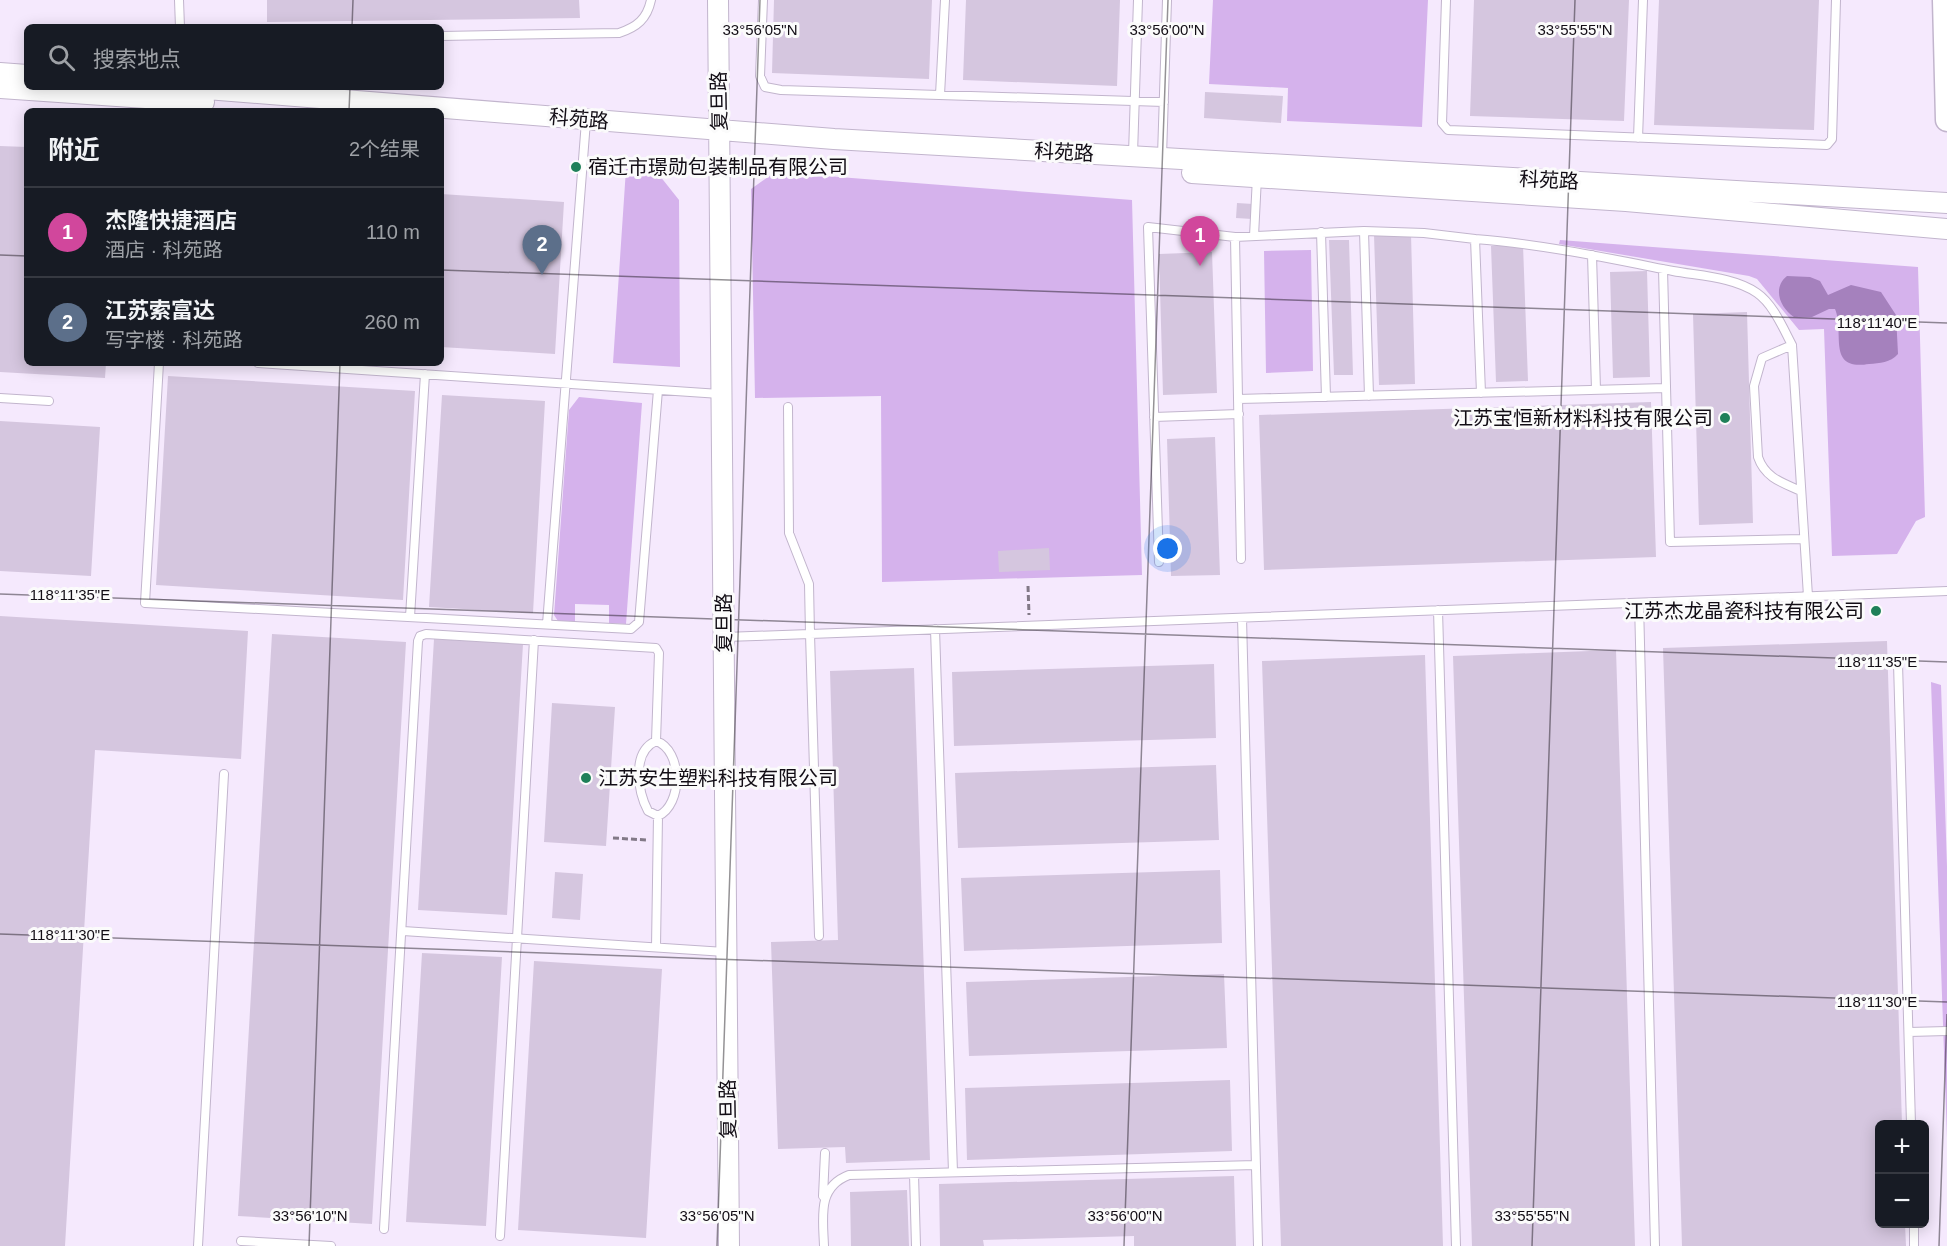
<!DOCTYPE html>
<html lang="zh">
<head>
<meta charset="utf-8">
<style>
  body { margin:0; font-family:Helvetica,"Noto Sans SC",sans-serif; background:#20242c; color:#f1f3f6 }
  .controls { position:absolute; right:18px; bottom:18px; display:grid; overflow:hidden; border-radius:9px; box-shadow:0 3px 15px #0003 }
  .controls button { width:54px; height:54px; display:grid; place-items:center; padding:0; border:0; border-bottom:2px solid #363941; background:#171b24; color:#f1f3f6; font:30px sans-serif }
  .you { position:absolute; left:1168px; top:549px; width:21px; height:21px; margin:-15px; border:4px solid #fff; border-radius:50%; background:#1a73e8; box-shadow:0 0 0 9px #1a73e833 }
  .badge { display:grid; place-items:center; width:39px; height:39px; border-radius:50%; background:#1f8059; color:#fff; font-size:20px; font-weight:700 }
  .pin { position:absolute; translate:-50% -50px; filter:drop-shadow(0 2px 3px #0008) }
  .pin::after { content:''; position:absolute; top:32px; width:21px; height:18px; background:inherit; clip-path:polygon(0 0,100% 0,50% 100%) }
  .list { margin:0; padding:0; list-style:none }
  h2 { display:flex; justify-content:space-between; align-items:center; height:78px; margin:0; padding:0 24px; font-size:26px }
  h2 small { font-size:20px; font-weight:400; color:#9ea1a6 }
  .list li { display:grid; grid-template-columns:39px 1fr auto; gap:18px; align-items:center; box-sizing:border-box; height:90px; padding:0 24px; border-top:2px solid #363941 }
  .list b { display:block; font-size:22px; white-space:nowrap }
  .list p { margin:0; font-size:20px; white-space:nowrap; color:#9ea1a6 }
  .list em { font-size:20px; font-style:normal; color:#9ea1a6 }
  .icon { flex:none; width:33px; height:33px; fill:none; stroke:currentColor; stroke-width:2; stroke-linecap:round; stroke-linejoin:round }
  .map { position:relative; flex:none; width:1947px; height:1246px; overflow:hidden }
  .search { position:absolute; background:#171b24; box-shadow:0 3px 15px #0003; left:24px; top:24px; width:420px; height:66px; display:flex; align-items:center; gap:15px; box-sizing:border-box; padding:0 21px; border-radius:9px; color:#9ea1a6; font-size:22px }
  .panel { position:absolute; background:#171b24; box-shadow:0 3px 15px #0003; left:24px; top:108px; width:420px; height:258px; border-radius:9px }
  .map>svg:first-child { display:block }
  .green { fill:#d5b2ec }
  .water { fill:#a581bd }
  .building { fill:#d5c6df }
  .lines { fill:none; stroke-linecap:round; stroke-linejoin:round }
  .service-casing { stroke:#c2b5cd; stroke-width:10 }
  .tertiary-casing { stroke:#c2b5cd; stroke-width:22 }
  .secondary-casing { stroke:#c2b5cd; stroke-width:25 }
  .path { stroke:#827987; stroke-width:3; stroke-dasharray:6 3; stroke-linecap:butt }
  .service { stroke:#fff; stroke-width:8 }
  .tertiary { stroke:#fff; stroke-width:20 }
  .secondary { stroke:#fff; stroke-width:22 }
  .ticks { fill:none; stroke:#120d15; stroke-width:1.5; stroke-opacity:0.45 }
  .poi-dot { fill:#1f8059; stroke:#fbfbfb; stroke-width:2 }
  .labels { text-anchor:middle; stroke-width:6; stroke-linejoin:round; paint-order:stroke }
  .street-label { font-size:20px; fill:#120d15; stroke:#fbfbfb }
  .poi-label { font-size:20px; fill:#120d15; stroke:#fbfbfb; text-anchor:start }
  .ticks-label { font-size:15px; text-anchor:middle; fill:#120d15; stroke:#fbfbfb; stroke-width:6; stroke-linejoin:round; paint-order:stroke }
</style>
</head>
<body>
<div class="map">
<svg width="1947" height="1246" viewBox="0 0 1947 1246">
  <rect width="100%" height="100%" fill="#f5e9fd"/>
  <!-- green -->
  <path class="green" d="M1213 0H1428L1422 127 1287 121 1288 88 1209 84Z
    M626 169 656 171 679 200 680 367 613 363Z
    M775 172 1132 200 1142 575 882 582 881 396 755 398 751 189Z
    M1560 240 1918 267 1925 517 1916 521 1897 554 1832 556 1824 329 1799 330 1757 279 1749 276 1559 244Z
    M1311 250 1313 371 1266 373 1264 251Z
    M579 397 642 403 626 624 609 623V605L575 604V622L558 621 554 615 569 410Z
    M1931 682 1941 685 1947 866V1138Z"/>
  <!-- water -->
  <path class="water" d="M1787 276 1810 277 1820 281 1828 295 1851 285 1881 292 1896 315 1898 354C1890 363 1880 363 1869 364 1826 371 1845 333 1835 309H1829L1812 317H1794C1780 308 1772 288 1787 276Z"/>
  <!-- building -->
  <path class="building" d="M267 0H579L580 18 267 22Z
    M774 0H932L929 79 772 73Z
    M966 0H1120L1117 86 963 80Z
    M1474 0H1629L1624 121 1470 116Z
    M1659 0H1819L1814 130 1654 125Z
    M1205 92 1283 96 1281 123 1204 118Z
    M0 146 27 147V363H106L105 378 0 372Z
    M441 194 564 202 555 354 441 347Z
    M1237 203 1253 204 1252 219 1236 218Z
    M1411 234 1415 384 1379 385 1374 235Z
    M1329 240H1349L1353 375H1334Z
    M1523 245 1528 381 1496 382 1491 246Z
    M1212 252 1217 393 1163 395 1159 254Z
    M1647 271 1650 377 1613 378 1610 272Z
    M1747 312 1753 523 1699 525 1693 314Z
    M168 376 415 391 403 600 156 585Z
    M442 395 545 401 533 613 429 607Z
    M1651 402 1656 557 1264 570 1259 415Z
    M0 421 100 427 91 576 0 571Z
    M1215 437 1220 575 1171 576 1167 439Z
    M1049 548 1050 570 999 572 998 551Z
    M0 616 248 631 241 759 95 750 65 1246H0Z
    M272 634 406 642 372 1224 238 1216Z
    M434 639 523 644 507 915 418 910Z
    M1887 641 1902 1124H1880V1224H1905L1906 1246H1682L1663 648Z
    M1616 650 1635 1246H1472L1453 656Z
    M1425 655 1443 1246H1281L1262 661Z
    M1214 664 1216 738 954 746 952 672Z
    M914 668 930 1160 846 1163 845 1147 778 1149 771 942 838 940 830 671Z
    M552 703 615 707 606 846 544 842Z
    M1216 765 1219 840 958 848 955 773Z
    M1220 870 1222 943 964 951 961 878Z
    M555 872 583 874 580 920 552 918Z
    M422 953 502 957 486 1226 406 1222Z
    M534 961 662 969 646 1238 518 1230Z
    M1224 974 1227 1048 969 1056 966 982Z
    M1230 1080 1232 1151 967 1160 965 1088Z
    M1234 1176 1236 1246H1134V1236L983 1240 984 1246H940L939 1184Z
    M907 1190 909 1246H851L850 1192Z"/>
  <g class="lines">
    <defs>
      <path id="service" d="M179 0 180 27
        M763 0 760 76 765 87 781 90 1164 102
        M1446 0 1442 123 1448 130 1827 145 1832 139 1836 0
        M441 36 619 33C637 27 647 19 651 0
        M940 95 945 0
        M1638 138 1643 0
        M1133 154 1138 0
        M1162 156 1167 0
        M1364 231 1369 396
        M1321 232 1326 397
        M1254 236 1257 177
        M1235 237 1241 559
        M1475 239C1542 244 1607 258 1673 271 1700 276 1734 277 1757 293 1773 304 1783 328 1792 345L1808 596
        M1592 255 1596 390
        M1663 269 1670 542 1804 539
        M1792 345 1762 358 1754 386 1758 457C1765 478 1783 483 1801 491
        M159 363 145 603 631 629 639 622 658 390
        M258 363 720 394
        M0 398 49 401
        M1238 399 1666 388
        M1154 417 1239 414
        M1159 562 1148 227 1235 237 1364 231 1424 233 1475 239 1481 393
        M1639 603 1655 1246
        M1438 610 1456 1246
        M410 617 425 374
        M1242 618 1258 1246
        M547 624 586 121
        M935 629 953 1172
        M725 637 810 634 809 584 789 533 788 407
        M1898 663 1911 1124
        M656 741C683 750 683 805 658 816L648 811C638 792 631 752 656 741Z
        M403 931 725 952
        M819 936 810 634 1947 591
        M656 947 658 816
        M1909 1032 1947 1031
        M914 1174 916 1246
        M823 1196 825 1153
        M1914 1224V1246
        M384 1229 418 641 420 636 426 634 656 648 659 653 656 741
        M500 1236 534 640
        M241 1241 331 1246
        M198 1246 224 774
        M824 1246C823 1217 817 1187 849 1175L1256 1165"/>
      <path id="tertiary" d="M718 0 729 1246
        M0 73 27 75
        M182 87 834 139 1947 203
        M0 88 204 102
        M1192 173 1626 201 1947 229"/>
      <path id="secondary" d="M1944 0 1947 120"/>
    </defs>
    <!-- service casing -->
    <use href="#service" class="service-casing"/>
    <!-- tertiary casing -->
    <use href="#tertiary" class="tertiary-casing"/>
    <!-- secondary casing -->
    <use href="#secondary" class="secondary-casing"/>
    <!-- path -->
    <path class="path" d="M1028 586 1029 615
      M613 838 647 840"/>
    <!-- service -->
    <use href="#service" class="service"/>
    <!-- tertiary -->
    <use href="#tertiary" class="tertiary"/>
    <!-- secondary -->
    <use href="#secondary" class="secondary"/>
  </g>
  <!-- ticks -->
  <path class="ticks" d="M352 27 353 0M349 111 350 87M0 255 27 256M441 270 1947 323M0 594 1947 662M0 934 1947 1002M309 1246 340 363M717 1246 760 0M1124 1246 1168 0M1532 1246 1575 0M1939 1246 1947 1014"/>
  <!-- markers -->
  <g class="poi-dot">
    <circle cx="576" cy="167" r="6"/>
    <circle cx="1725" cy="418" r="6"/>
    <circle cx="1876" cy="611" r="6"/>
    <circle cx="586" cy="778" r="6"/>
  </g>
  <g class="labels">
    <!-- street labels -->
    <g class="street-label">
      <text transform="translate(719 101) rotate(-91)" y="7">复旦路</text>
      <text transform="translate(579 119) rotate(5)" y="7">科苑路</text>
      <text transform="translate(1064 152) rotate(3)" y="7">科苑路</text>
      <text transform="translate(1549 180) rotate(3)" y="7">科苑路</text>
      <text transform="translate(724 623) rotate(-90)" y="7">复旦路</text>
      <text transform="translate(728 1109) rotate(-91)" y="7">复旦路</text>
    </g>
    <!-- poi labels -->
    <g class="poi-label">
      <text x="588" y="174">宿迁市璟勋包装制品有限公司</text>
      <text x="1713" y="425" text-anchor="end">江苏宝恒新材料科技有限公司</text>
      <text x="1864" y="618" text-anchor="end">江苏杰龙晶瓷科技有限公司</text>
      <text x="598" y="785">江苏安生塑料科技有限公司</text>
    </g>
  </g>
  <g class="ticks-label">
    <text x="760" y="35">33°56'05"N</text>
    <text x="1167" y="35">33°56'00"N</text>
    <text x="1575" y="35">33°55'55"N</text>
    <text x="1877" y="328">118°11'40"E</text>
    <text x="70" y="600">118°11'35"E</text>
    <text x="1877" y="667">118°11'35"E</text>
    <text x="70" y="940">118°11'30"E</text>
    <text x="1877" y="1007">118°11'30"E</text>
    <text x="310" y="1221">33°56'10"N</text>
    <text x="717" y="1221">33°56'05"N</text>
    <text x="1125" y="1221">33°56'00"N</text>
    <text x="1532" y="1221">33°55'55"N</text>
  </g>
</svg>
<div class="controls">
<button>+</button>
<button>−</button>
</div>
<div class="you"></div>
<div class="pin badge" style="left:1200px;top:266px;background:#d1479c">1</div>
<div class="pin badge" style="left:542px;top:275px;background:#5c6f8a">2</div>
<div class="search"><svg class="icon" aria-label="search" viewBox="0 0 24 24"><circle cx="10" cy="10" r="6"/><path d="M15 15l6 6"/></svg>搜索地点</div>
<section class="panel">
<h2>附近<small>2个结果</small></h2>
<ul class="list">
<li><span class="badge" style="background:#d1479c">1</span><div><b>杰隆快捷酒店</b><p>酒店 · 科苑路</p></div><em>110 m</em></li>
<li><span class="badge" style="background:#5c6f8a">2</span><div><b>江苏索富达</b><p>写字楼 · 科苑路</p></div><em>260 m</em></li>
</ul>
</section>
</div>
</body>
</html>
